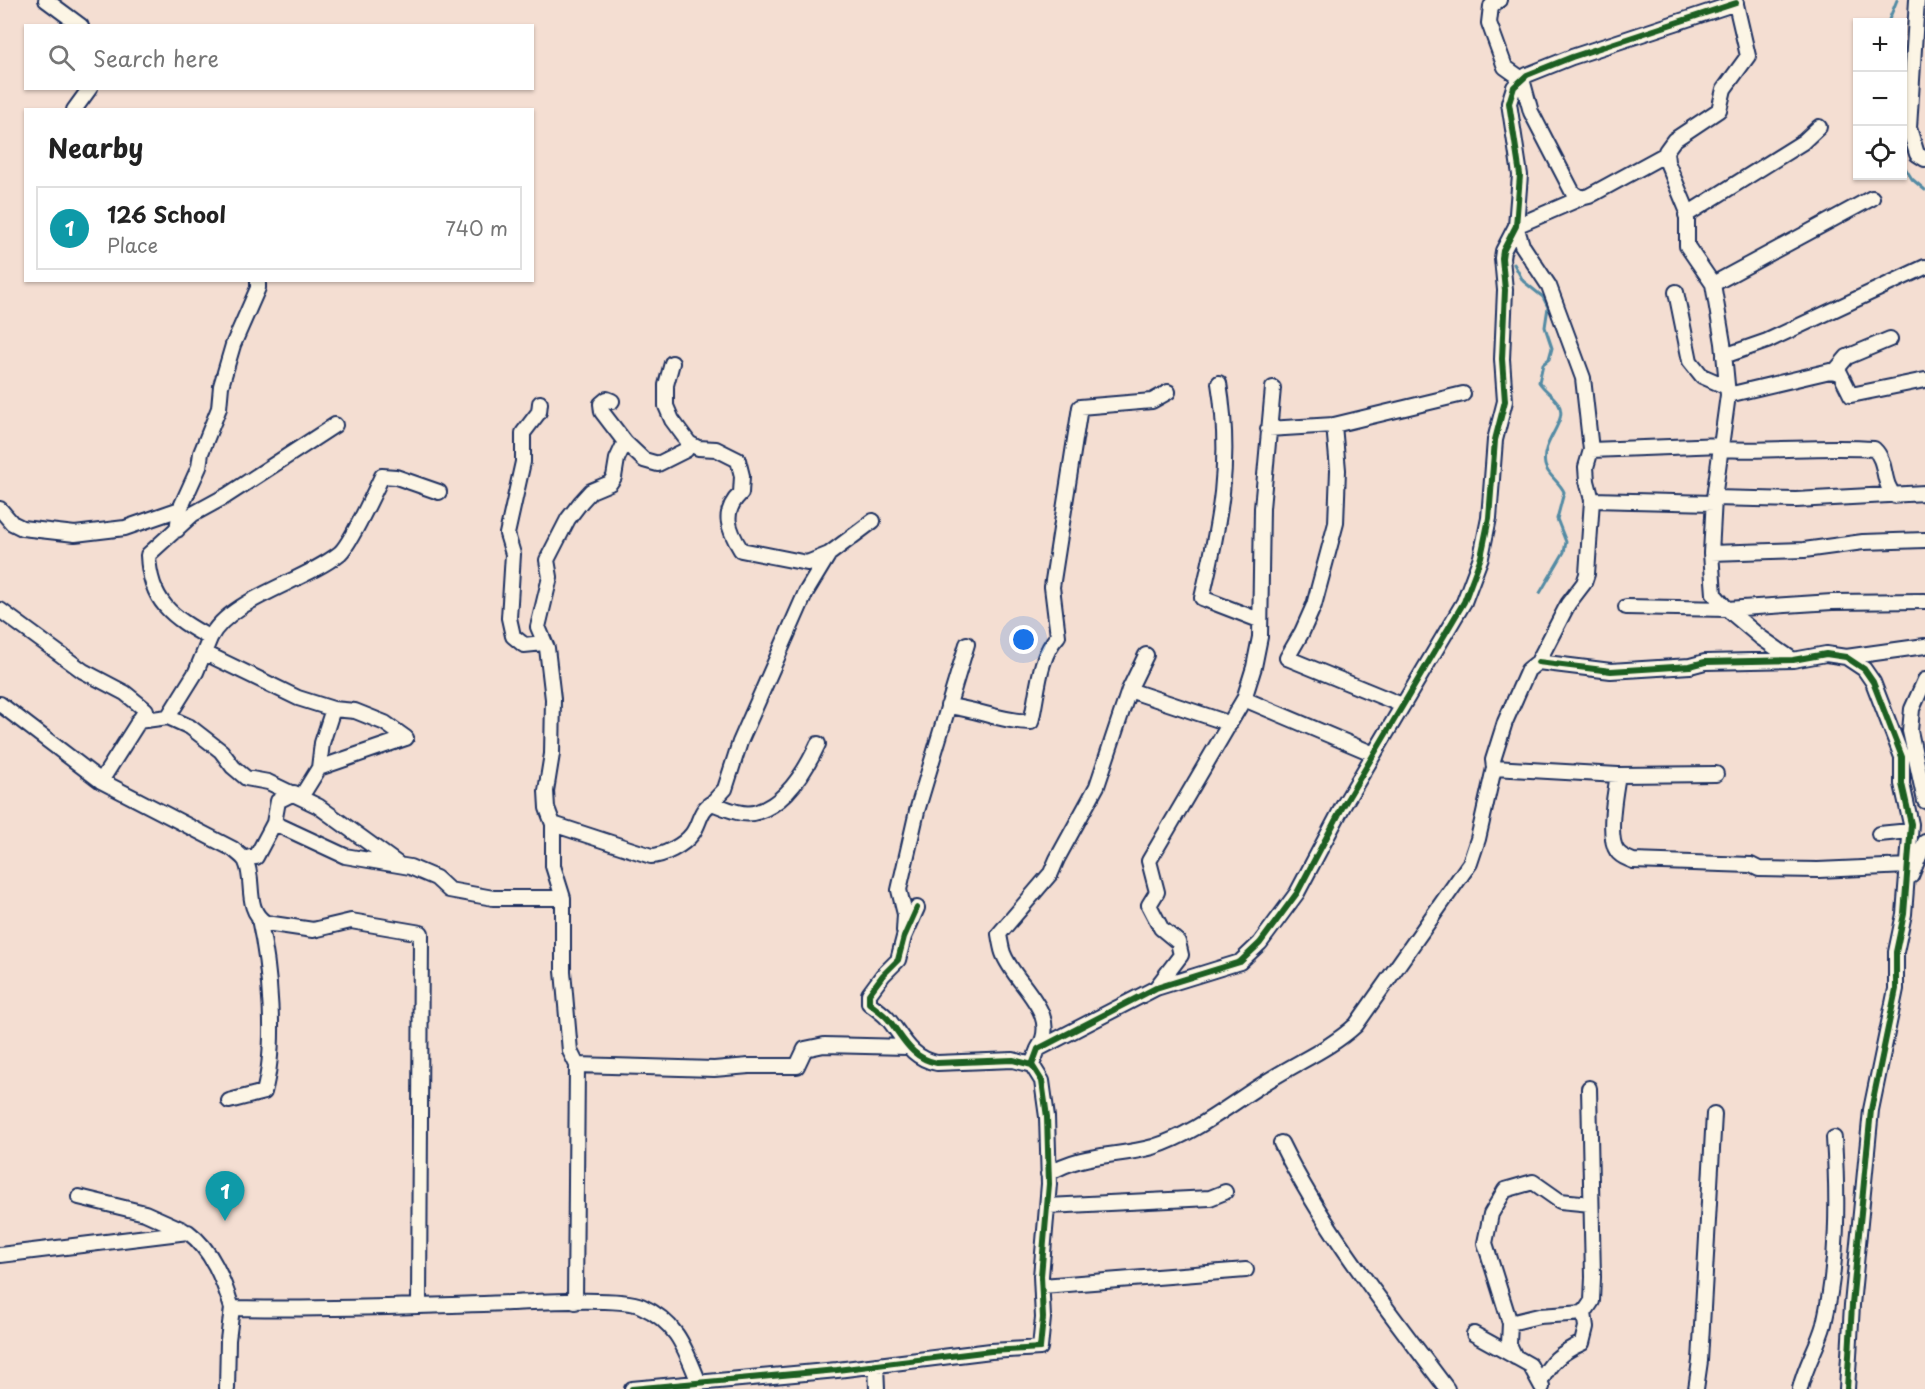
<!DOCTYPE html>
<html lang="en">
<head>
<meta charset="utf-8">
<style>
  body { margin:0; font-family:"Playpen Sans",sans-serif; background:#f6f6f6; color:#222 }
  .controls { position:absolute; right:18px; top:18px; display:grid; overflow:hidden; border-radius:0px; box-shadow:0 2px 4px #0004 }
  .controls button { width:54px; height:54px; display:grid; place-items:center; padding:0; border:0; border-bottom:2px solid #e0e0e0; background:#fff; color:#222; font:30px sans-serif }
  .you { position:absolute; left:1024px; top:640px; width:21px; height:21px; margin:-15px; border:4px solid #fff; border-radius:50%; background:#1a73e8; box-shadow:0 0 0 9px #1a73e833 }
  .badge { display:grid; place-items:center; width:39px; height:39px; border-radius:50%; background:#111827; color:#fff; font-size:20px; font-weight:700 }
  .pin { position:absolute; translate:-50% -50px; filter:drop-shadow(0 2px 3px #0008) }
  .pin::after { content:''; position:absolute; top:32px; width:21px; height:18px; background:inherit; clip-path:polygon(0 0,100% 0,50% 100%) }
  .list { margin:0; padding:0; list-style:none }
  h2 { display:flex; justify-content:space-between; align-items:center; height:78px; margin:0; padding:0 24px; font-size:26px }
  h2 small { font-size:20px; font-weight:400; color:#767676 }
  .list li { display:grid; grid-template-columns:39px 1fr auto; gap:18px; align-items:center; box-sizing:border-box; height:84px; margin:0 12px 12px; padding:0 12px; border:2px solid #e0e0e0; border-radius:0px }
  .list b { display:block; font-size:22px; white-space:nowrap }
  .list p { margin:0; font-size:20px; white-space:nowrap; color:#767676 }
  .list em { font-size:20px; font-style:normal; color:#767676 }
  .icon { flex:none; width:33px; height:33px; fill:none; stroke:currentColor; stroke-width:2; stroke-linecap:round; stroke-linejoin:round }
  .map { position:relative; flex:none; width:1925px; height:1389px; overflow:hidden }
  .search { position:absolute; background:#fff; box-shadow:0 2px 4px #0004; left:24px; top:24px; width:510px; height:66px; display:flex; align-items:center; gap:15px; box-sizing:border-box; padding:0 21px; border-radius:0px; color:#767676; font-size:22px }
  .panel { position:absolute; background:#fff; box-shadow:0 2px 4px #0004; left:24px; top:108px; width:510px; height:174px; border-radius:0px }
  .map>svg:first-child { display:block }
  .lines { fill:none; stroke-linecap:round; stroke-linejoin:round }
  .stream { stroke:#538ba4; stroke-width:3 }
  .minor-casing { stroke:#1b2f5e; stroke-width:18 }
  .minor { stroke:#fcf5e5; stroke-width:14 }
  .cycleway-casing { stroke:#fcf5e5; stroke-width:10 }
  .cycleway { stroke:#1b5e20; stroke-width:6 }
</style>
</head>
<body>
<div class="map">
<svg width="1925" height="1389" viewBox="0 0 1925 1389">
  <rect width="100%" height="100%" fill="#f4ded2"/>
  <filter id="ink" filterUnits="userSpaceOnUse"><feTurbulence type="fractalNoise" baseFrequency=".0167" numOctaves="2"/><feDisplacementMap in="SourceGraphic" scale="12" xChannelSelector="R" yChannelSelector="G"/><feConvolveMatrix kernelMatrix="1 2 1 2 8 2 1 2 1" color-interpolation-filters="sRGB"/></filter>
  <g filter="url(#ink)">
    <g class="lines">
      <!-- stream -->
      <path class="stream" d="M1888 22 1897 0
        M1902 163 1912 179 1925 190
        M1514 264 1523 281 1543 297 1548 307 1545 327 1552 348 1549 359 1543 364 1539 382C1544 390 1553 395 1558 403 1570 421 1540 441 1545 465 1547 475 1560 482 1564 492L1557 519 1566 542 1564 552 1540 593"/>
      <defs>
        <path id="minor" d="M46 0 81 26
          M1499 0 1491 6 1489 23 1505 67 1522 79 1531 112 1573 193 1581 198 1589 196 1666 154
          M1735 0 1748 56 1724 89 1719 110 1674 140 1666 151 1667 162 1687 210V246L1713 284 1723 343 1728 395 1714 498 1711 553 1714 594 1727 609 1832 602 1925 601
          M1917 0 1909 128 1917 154 1925 159
          M74 110 90 88
          M1686 215 1803 142 1819 127
          M1516 226 1581 198
          M1713 284 1872 198
          M1676 292 1690 361 1702 376 1727 387
          M1724 356 1767 341 1925 267
          M672 363 666 385V406L672 420 689 443 698 448 716 449 738 460 742 476 741 493C721 512 728 529 741 550L807 563 829 554
          M1836 370 1847 357 1890 339
          M1219 383C1232 462 1220 521 1202 598L1259 620
          M1728 395 1830 371 1840 373 1851 395 1925 380
          M540 403 539 412 523 433V462L507 534 513 554 509 618 513 636 524 645 544 643
          M1334 425 1338 470 1336 523 1314 605 1302 632 1287 658 1402 705
          M1268 429 1334 425 1463 394
          M625 442 644 460 658 464 686 450 689 443
          M1721 449C1772 452 1823 445 1874 449 1888 462 1881 483 1895 496
          M1591 450 1722 445
          M1714 498 1796 500 1925 493
          M1592 500 1714 503
          M0 509 12 523 22 528 75 534 125 528 180 509
          M177 530 180 509 199 467 201 453 219 408 221 386 233 345 258 288V280
          M1711 553 1804 550 1863 542 1925 540
          M1626 607 1727 609 1760 637 1793 660
          M0 610 83 671 125 693 146 710 101 781
          M210 638C229 599 304 582 340 553 350 544 375 491 382 476L396 477 439 492
          M205 653 298 698 333 709 355 711 385 723 406 738
          M1146 655 1129 690 1228 723
          M1846 657 1925 646
          M1538 662 1611 671 1690 666 1705 662 1793 660 1826 654 1846 657 1864 669 1873 682 1902 757V784L1911 824 1904 914 1896 952V989L1871 1110 1852 1305 1847 1389
          M1925 680 1912 709 1910 731 1925 801
          M1244 699 1374 754
          M0 704 101 781 233 849C236 852 244 857 246 862 255 880 244 910 266 923L313 930 351 921 421 933 419 1304
          M948 706C976 709 1003 722 1031 722 1038 694 1038 657 1058 636L1052 587 1080 407 1152 401 1168 392
          M168 717 190 727 221 751 233 767 246 778 268 782 318 806 398 864
          M138 721 168 717 196 672 210 638C172 617 150 602 148 555L193 514 226 496 335 425
          M319 768 406 738
          M1494 768 1618 775 1716 774
          M1618 775C1615 792 1607 837 1617 851 1621 857 1627 858 1633 861L1751 865 1759 869 1818 870 1908 866
          M301 797 319 768 322 743 333 709
          M712 803 725 789 740 742 806 592 829 554 873 521
          M274 823 278 801 294 793
          M553 824 651 856C663 856 684 845 692 834 700 824 699 810 712 803 725 808 743 817 757 812 787 803 806 770 818 744
          M1879 834 1910 831
          M246 862 250 857H256L274 823 345 856 410 867 436 878 449 890 493 898H563
          M1911 876 1925 842
          M904 931 905 914 899 890 917 811 967 644
          M1156 988 1181 955 1178 942 1161 928 1149 905 1157 892 1149 861 1244 699 1254 667 1260 637 1262 508 1273 388
          M1038 1049C1062 1013 1014 984 1003 953 1001 947 1000 940 999 934L1051 873 1057 859 1097 786 1129 690
          M577 1065 714 1069 749 1066H797L805 1049 824 1045 907 1047
          M1032 1065 1038 1049 1156 988 1240 962 1260 943 1297 893 1342 808 1464 602 1481 557 1489 518 1495 440 1505 401 1502 359 1505 290 1502 258 1503 251 1516 226 1520 175 1509 103 1514 87 1527 75 1572 57 1736 3
          M229 1101 264 1092C277 1045 270 967 259 919
          M1281 1143C1324 1231 1389 1311 1447 1389
          M1048 1174C1080 1153 1117 1157 1153 1147 1198 1133 1236 1099 1276 1076 1304 1059 1332 1047 1356 1025L1470 863 1478 839 1494 768 1493 760 1505 722 1528 670 1538 662 1568 604 1584 583 1587 574 1592 500 1587 481 1586 467 1591 450 1583 378 1549 286 1522 245 1516 226
          M79 1197 145 1213 183 1230
          M1048 1206 1210 1198 1225 1192
          M0 1255 188 1232C212 1250 223 1279 232 1308
          M1042 1286 1246 1270
          M575 1302 577 1065 570 1051 563 971V898L553 866V824L547 808 546 791 552 754 553 699 547 648 538 627 550 577 547 560 568 519 581 502 591 491 610 483 614 477 617 459 625 442 602 412 601 404 607 399 612 401
          M1510 1323 1485 1243 1491 1214 1505 1190 1533 1182 1560 1201 1591 1204
          M1474 1334 1530 1365 1542 1387
          M1515 1357 1509 1344 1510 1323 1539 1316 1584 1313
          M876 1365 877 1389
          M1540 1383C1550 1362 1560 1353 1582 1343L1586 1327 1584 1313 1592 1301 1593 1277 1589 1088
          M227 1389 228 1340 232 1308C325 1310 418 1306 510 1303 536 1302 621 1297 641 1306 677 1322 685 1348 699 1383
          M632 1389 837 1370 991 1351 1040 1348 1043 1318 1041 1276 1049 1184 1047 1117 1042 1081 1032 1065 1013 1060 937 1063C910 1058 903 1037 888 1019 883 1013 875 1008 869 1003V994L883 975 898 960 904 937 917 908
          M1696 1389 1700 1361 1714 1114
          M1800 1389C1805 1366 1818 1346 1824 1324 1838 1263 1838 1200 1834 1138"/>
      </defs>
      <!-- minor casing -->
      <use href="#minor" class="minor-casing"/>
      <!-- minor -->
      <use href="#minor" class="minor"/>
      <defs>
        <path id="cycleway" d="M1538 662 1611 671 1690 666 1705 662 1793 660 1826 654 1846 657 1864 669 1873 682 1902 757V784L1911 824 1904 914 1896 952V989L1871 1110 1852 1305 1847 1389
          M1032 1065 1038 1049 1156 988 1240 962 1260 943 1297 893 1342 808 1464 602 1481 557 1489 518 1495 440 1505 401 1502 359 1505 290 1502 258 1503 251 1516 226 1520 175 1509 103 1514 87 1527 75 1572 57 1736 3
          M632 1389 837 1370 991 1351 1040 1348 1043 1318 1041 1276 1049 1184 1047 1117 1042 1081 1032 1065 1013 1060 937 1063C910 1058 903 1037 888 1019 883 1013 875 1008 869 1003V994L883 975 898 960 904 937 917 908"/>
      </defs>
      <!-- cycleway casing -->
      <use href="#cycleway" class="cycleway-casing"/>
      <!-- cycleway -->
      <use href="#cycleway" class="cycleway"/>
    </g>
  </g>
</svg>
<div class="controls">
<button>+</button>
<button>−</button>
<button><svg class="icon" aria-label="locate" viewBox="0 0 24 24"><circle cx="12" cy="12" r="6"/><path d="M12 2v4M12 18v4M2 12h4M18 12h4"/></svg></button>
</div>
<div class="you"></div>
<div class="pin badge" style="left:225px;top:1221px;background:#0f9aa8">1</div>
<div class="search"><svg class="icon" aria-label="search" viewBox="0 0 24 24"><circle cx="10" cy="10" r="6"/><path d="M15 15l6 6"/></svg>Search here</div>
<section class="panel">
<h2>Nearby<small></small></h2>
<ul class="list">
<li><span class="badge" style="background:#0f9aa8">1</span><div><b>126 School</b><p>Place</p></div><em>740 m</em></li>
</ul>
</section>
</div>
</body>
</html>
